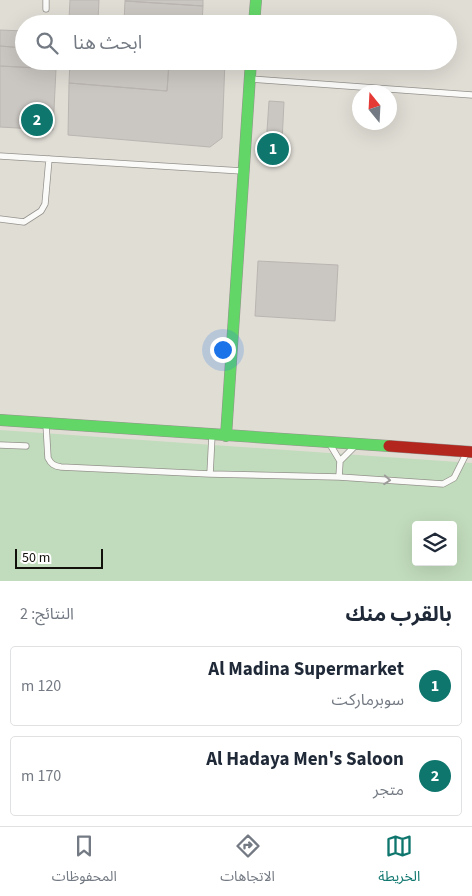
<!DOCTYPE html>
<html lang="ar">
<head>
<meta charset="utf-8">
<style>
  body { margin:0; font-family:"Source Sans 3","Noto Sans Arabic",sans-serif; background:#f2f2f3; color:#1f2937; direction:rtl }
  .controls { position:absolute; right:15px; bottom:15px; display:grid; overflow:hidden; border-radius:5px; box-shadow:0 5px 20px #0002 }
  .controls button { width:45px; height:45px; display:grid; place-items:center; padding:0; border:0; border-bottom:1px solid #e0e1e3; background:#fff; color:#1f2937; font:25px sans-serif }
  .compass { position:absolute; left:352px; top:85px; width:45px; height:45px; border-radius:50%; background:#fff; box-shadow:0 5px 20px #0002; rotate:342deg }
  .scale { position:absolute; left:15px; bottom:12px; width:88px; box-sizing:border-box; padding-left:5px; border:2px solid #12100b; border-top:0; font-size:14px; line-height:18px; white-space:nowrap; color:#12100b; -webkit-text-stroke:4px #fff; paint-order:stroke }
  .you { position:absolute; left:222px; top:349px; width:18px; height:18px; margin:-12px; border:4px solid #fff; border-radius:50%; background:#1a73e8; box-shadow:0 0 0 8px #1a73e833 }
  .badge { display:grid; place-items:center; width:32px; height:32px; border-radius:50%; background:#0f766e; color:#fff; font-size:16px; font-weight:700 }
  .pin { position:absolute; translate:-50% -50%; border:2px solid #fff; box-shadow:0 1px 5px #0006 }
  .list { margin:0; padding:0; list-style:none }
  h2 { display:flex; justify-content:space-between; align-items:center; height:65px; margin:0; padding:0 20px; font-size:21px }
  h2 small { font-size:16px; font-weight:400; color:#747a83 }
  .list li { display:grid; grid-template-columns:32px 1fr auto; gap:15px; align-items:center; box-sizing:border-box; height:80px; margin:0 10px 10px; padding:0 10px; border:1px solid #e0e1e3; border-radius:5px }
  .list b { display:block; font-size:19px; white-space:nowrap }
  .list p { margin:0; font-size:16px; white-space:nowrap; color:#747a83 }
  .list em { font-size:16px; font-style:normal; color:#747a83 }
  .icon { flex:none; width:28px; height:28px; fill:none; stroke:currentColor; stroke-width:2; stroke-linecap:round; stroke-linejoin:round }
  .map { position:relative; flex:none; width:472px; height:581px; overflow:hidden; direction:ltr }
  .search { position:absolute; background:#fff; box-shadow:0 5px 20px #0002; left:15px; right:15px; top:15px; height:55px; display:flex; align-items:center; gap:12px; box-sizing:border-box; padding:0 18px; border-radius:28px; color:#747a83; font-size:19px }
  .sheet { height:245px; background:#fff }
  nav { display:flex; justify-content:space-around; align-items:center; box-sizing:border-box; height:70px; border-top:1px solid #e0e1e3; background:#fff; font-size:14px; color:#747a83 }
  nav a { display:grid; justify-items:center; gap:2px }
  nav .on { color:#0f766e }
  .map>svg:first-child { display:block }
  .green { fill:#c1dcbc; fill-rule:evenodd }
  .building { fill:#cac6c1; stroke:#bab5b1 }
  .lines { fill:none; stroke-linecap:round; stroke-linejoin:round }
  .lane-casing { stroke:#94928c; stroke-width:7 }
  .fast-casing { stroke:#94928c; stroke-width:12 }
  .jam-casing { stroke:#94928c; stroke-width:12 }
  .lane { stroke:#fafaf9; stroke-width:5.5 }
  .fast { stroke:#63d668; stroke-width:11 }
  .jam { stroke:#b3261e; stroke-width:11 }
  .oneway { stroke:#9d9c9a }
</style>
</head>
<body>
<div class="map">
<svg width="472" height="581" viewBox="0 0 472 581">
  <rect width="100%" height="100%" fill="#e0ddd5"/>
  <!-- green -->
  <path class="green" d="M0 430 472 463V581H0ZM416 525H453V562H416Z"/>
  <!-- building -->
  <path class="building" d="M70 0H99L98 21 69 19Z
    M125 0H203V6L125 1Z
    M125 1 203 6 202 24 124 22Z
    M0 30 24 31V48L0 46Z
    M0 46 24 48V61H57L56 69 0 66Z
    M70 61H110L169 65 167 91 69 83Z
    M110 61H169V65Z
    M169 61H225L222 138 210 147 68 135 69 83 167 91Z
    M0 66 56 69 53 130 0 127Z
    M269 101 284 102 281 162 265 161Z
    M258 261 338 265 335 321 255 316Z"/>
  <g class="lines">
    <defs>
      <path id="lane" d="M46 9V0
        M250 79 472 95
        M0 156 242 171
        M0 219 24 222 41 211 45 204 49 159
        M46 424 48 458C51 464 54 466 61 467L210 474 339 477 443 484 454 478 466 454
        M0 445 26 446
        M331 446 340 461
        M210 474 212 435
        M339 477 340 461 354 447"/>
      <path id="fast" d="M254 24 256 0
        M0 420 389 446
        M226 436 251 61"/>
      <path id="jam" d="M389 446 472 452"/>
    </defs>
    <!-- lane casing -->
    <use href="#lane" class="lane-casing"/>
    <!-- fast casing -->
    <use href="#fast" class="fast-casing"/>
    <!-- jam casing -->
    <use href="#jam" class="jam-casing"/>
    <!-- lane -->
    <use href="#lane" class="lane"/>
    <!-- fast -->
    <use href="#fast" class="fast"/>
    <!-- jam -->
    <use href="#jam" class="jam"/>
  </g>
  <!-- one-way arrows -->
  <defs><path id="oneway-chevron" d="M-2-3.5L2.5 0L-2 3.5" fill="none" stroke-width="1.6" stroke-linecap="round" stroke-linejoin="round" transform="scale(1.25)"/></defs>
  <use class="oneway" href="#oneway-chevron" transform="translate(387 480) rotate(4)"/>
</svg>
<div class="controls">
<button><svg class="icon" aria-label="layers" viewBox="0 0 24 24"><path d="M12 4l9 5-9 5-9-5zM3 14l9 5 9-5"/></svg></button>
</div>
<svg class="compass" viewBox="-18 -18 36 36"><path d="M0-13l5 13h-10z" fill="#e53935"/><path d="M0 13l5-13h-10z" fill="#747a83"/></svg>
<div class="scale">50 m</div>
<div class="you"></div>
<div class="pin badge" style="left:273px;top:149px">1</div>
<div class="pin badge" style="left:37px;top:120px">2</div>
<div class="search"><svg class="icon" aria-label="search" viewBox="0 0 24 24"><circle cx="10" cy="10" r="6"/><path d="M15 15l6 6"/></svg>ابحث هنا</div>
</div>
<section class="sheet">
<h2>بالقرب منك<small>النتائج: 2</small></h2>
<ul class="list">
<li><span class="badge">1</span><div><b>Al Madina Supermarket</b><p>سوبرماركت</p></div><em>120 m</em></li>
<li><span class="badge">2</span><div><b>Al Hadaya Men's Saloon</b><p>متجر</p></div><em>170 m</em></li>
</ul>
</section>
<nav>
<a class="on"><svg class="icon" aria-label="map" viewBox="0 0 24 24"><path d="M3 6l6-2 6 2 6-2v14l-6 2-6-2-6 2zM9 4v14M15 6v14"/></svg>الخريطة</a>
<a><svg class="icon" aria-label="directions" viewBox="0 0 24 24"><path d="M12 3l9 9-9 9-9-9zM9 14v-3h6M13 9l2 2-2 2"/></svg>الاتجاهات</a>
<a><svg class="icon" aria-label="saved" viewBox="0 0 24 24"><path d="M7 4h10v16l-5-4-5 4z"/></svg>المحفوظات</a>
</nav>
</body>
</html>
